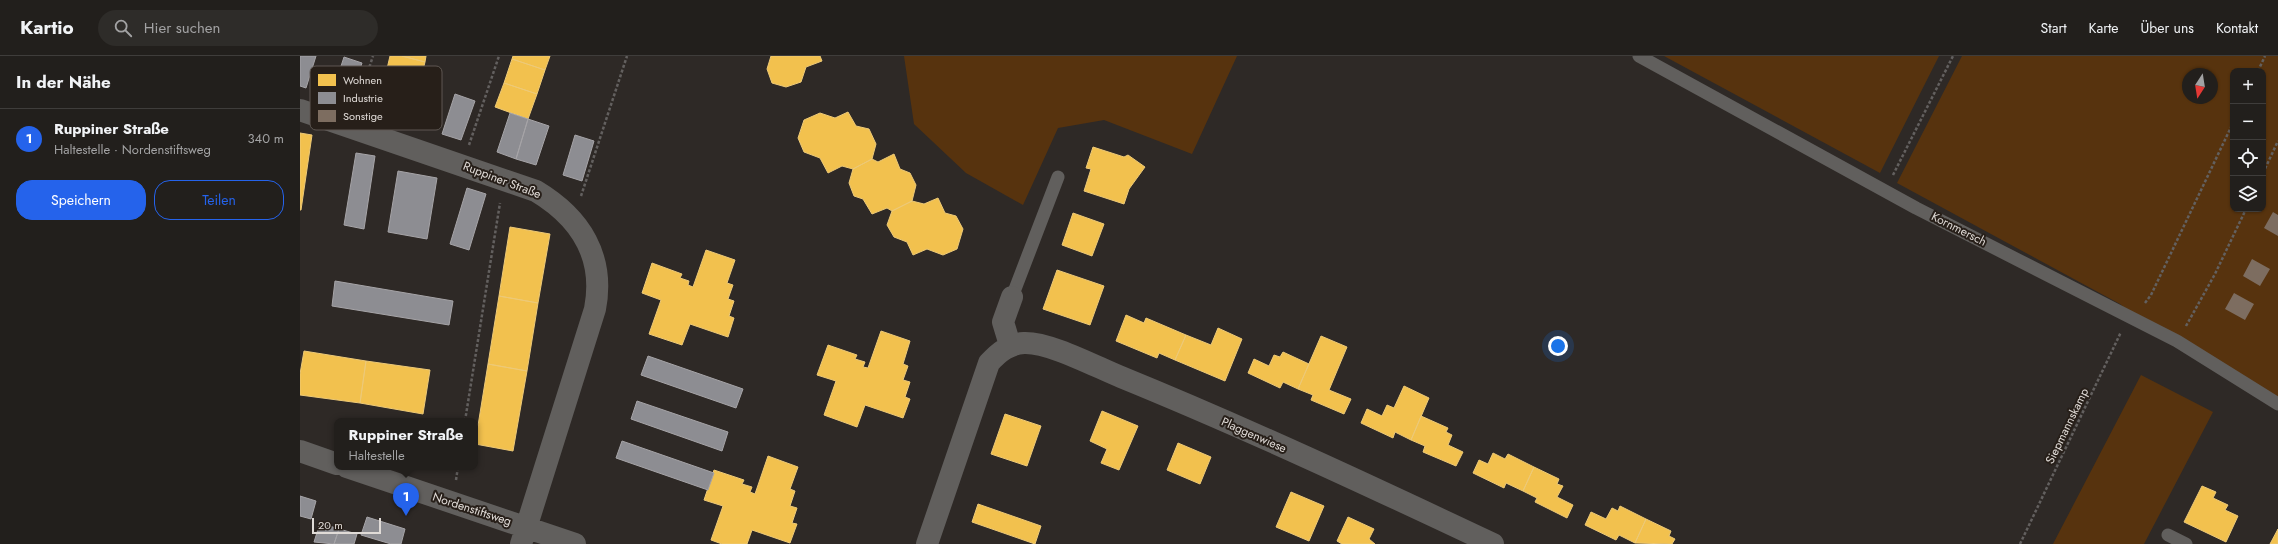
<!DOCTYPE html>
<html lang="de">
<head>
<meta charset="utf-8">
<style>
  body { margin:0; font-family:Jost,sans-serif; background:#2e2c29; color:#f1f3f6 }
  .controls { position:absolute; right:12px; top:12px; display:grid; overflow:hidden; border-radius:8px; box-shadow:0 1px 3px #0004 }
  .controls button { width:36px; height:36px; display:grid; place-items:center; padding:0; border:0; border-bottom:1px solid #3f3d3b; background:#221f1c; color:#f1f3f6; font:20px sans-serif }
  .compass { position:absolute; left:1882px; top:12px; width:36px; height:36px; border-radius:50%; background:#221f1c; box-shadow:0 1px 3px #0004; rotate:192deg }
  .scale { position:absolute; left:12px; bottom:10px; width:69px; box-sizing:border-box; padding-left:4px; border:2px solid #e0dbd7; border-top:0; font-size:11px; line-height:14px; white-space:nowrap; color:#e0dbd7; -webkit-text-stroke:3px #271f19; paint-order:stroke }
  .you { position:absolute; left:1258px; top:290px; width:14px; height:14px; margin:-10px; border:3px solid #fff; border-radius:50%; background:#1a73e8; box-shadow:0 0 0 6px #1a73e833 }
  .badge { display:grid; place-items:center; width:26px; height:26px; border-radius:50%; background:#2563eb; color:#fff; font-size:13px; font-weight:700 }
  .pin { position:absolute; translate:-50% -33px; filter:drop-shadow(0 1px 2px #0008) }
  .pin::after { content:''; position:absolute; top:21px; width:14px; height:12px; background:inherit; clip-path:polygon(0 0,100% 0,50% 100%) }
  .popup { position:absolute; left:34px; top:362px; width:144px; height:52px; box-sizing:border-box; display:grid; place-content:center; border-radius:8px; background:#221f1c; filter:drop-shadow(0 1px 3px #0005); font-size:13px; white-space:nowrap; color:#a2a2a3 }
  .popup b { font-size:15px; color:#f1f3f6 }
  .popup::after { content:''; position:absolute; left:50%; top:100%; margin-left:-8px; border:8px solid transparent; border-top-color:#221f1c }
  .list { margin:0; padding:0; list-style:none }
  h2 { display:flex; justify-content:space-between; align-items:center; height:52px; margin:0; padding:0 16px; font-size:17px }
  h2 small { font-size:13px; font-weight:400; color:#a2a2a3 }
  .list li { display:grid; grid-template-columns:26px 1fr auto; gap:12px; align-items:center; box-sizing:border-box; height:60px; padding:0 16px; border-top:1px solid #3f3d3b }
  .list b { display:block; font-size:15px; white-space:nowrap }
  .list p { margin:0; font-size:13px; white-space:nowrap; color:#a2a2a3 }
  .list em { font-size:13px; font-style:normal; color:#a2a2a3 }
  .actions { display:flex; gap:8px; padding:12px 16px }
  .actions a { flex:1; padding:9px 0; border:1px solid #2563eb; border-radius:16px; text-align:center; font-size:14px; color:#2563eb }
  .actions .main { background:#2563eb; color:#fff }
  .icon { flex:none; width:22px; height:22px; fill:none; stroke:currentColor; stroke-width:2; stroke-linecap:round; stroke-linejoin:round }
  .map { position:relative; flex:none; width:1978px; height:488px; overflow:hidden }
  header { display:flex; align-items:center; gap:24px; box-sizing:border-box; height:56px; padding:0 20px; background:#221f1c; border-bottom:1px solid #3f3d3b }
  header strong { font-size:19px }
  nav { display:flex; gap:22px; margin-inline-start:auto; font-size:14px }
  .search { width:280px; height:36px; background:#2e2c29; display:flex; align-items:center; gap:10px; box-sizing:border-box; padding:0 14px; border-radius:22px; color:#a2a2a3; font-size:15px }
  main { display:flex }
  aside { flex:1; background:#221f1c }
  .map>svg:first-child { display:block }
  .green { fill:#57330e; fill-rule:evenodd }
  .homes { fill:#f2c14e; stroke:#edc977 }
  .industry { fill:#8d8d92; stroke:#a6a4a7 }
  .building { fill:#7d6d60 }
  .lines { fill:none; stroke-linecap:round; stroke-linejoin:round }
  .path { stroke:#63605f; stroke-width:2.5; stroke-dasharray:3 2; stroke-linecap:butt }
  .lane { stroke:#615f5d; stroke-width:13 }
  .street { stroke:#615f5d; stroke-width:22 }
  .labels { text-anchor:middle; stroke-width:4; stroke-linejoin:round; paint-order:stroke }
  .street-label { font-size:12px; fill:#e0dbd7; stroke:#271f19 }
  .key { fill:#271f19; stroke:#5e5752; stroke-width:1 }
  .key-label { font-size:11px; fill:#e0dbd7 }
</style>
</head>
<body>
<header>
<strong>Kartio</strong>
<div class="search"><svg class="icon" aria-label="search" viewBox="0 0 24 24"><circle cx="10" cy="10" r="6"/><path d="M15 15l6 6"/></svg>Hier suchen</div>
<nav><a>Start</a><a>Karte</a><a>Über uns</a><a>Kontakt</a></nav>
</header>
<main>
<aside>
<h2>In der Nähe<small></small></h2>
<ul class="list">
<li><span class="badge">1</span><div><b>Ruppiner Straße</b><p>Haltestelle · Nordenstiftsweg</p></div><em>340 m</em></li>
</ul>
<div class="actions"><a class="main">Speichern</a><a>Teilen</a></div>
</aside>
<div class="map">
<svg width="1978" height="488" viewBox="0 0 1978 488">
  <rect width="100%" height="100%" fill="#2e2926"/>
  <!-- green -->
  <path class="green" d="M604 0H937L892 98 804 64 758 72 723 149 666 117 614 68Z
    M1364 0H1639L1580 117Z
    M1662 0H1978V343L1836 261 1820 248 1597 127ZM1933 15H1963V153H1933ZM1888 18H1912V42H1888Z
    M1841 319 1913 356 1844 488H1753Z"/>
  <!-- homes -->
  <path class="homes" d="M90 0H102L125 6 120 26 86 17Z
    M102 0H126L125 6Z
    M213 0H250L245 14 212 3Z
    M471 0H520L522 5 506 11 501 26 486 31 472 27 467 13Z
    M212 3 245 14 237 38 204 27Z
    M204 27 237 38 228 63 195 51Z
    M548 56 556 70 569 73 576 88 572 103 553 113 542 110 528 117 520 102 504 96 498 82 504 64 520 57 535 62Z
    M0 77 12 79 1 154H0Z
    M793 91 824 101 828 99 845 111 829 133 824 148 784 135 791 113 786 112Z
    M594 98 600 113 610 117 616 129 612 145 592 155 587 152 572 158 563 143 554 140 549 127 553 113 572 103 578 106Z
    M638 142 645 157 656 160 663 173 657 193 643 199 627 193 613 199 607 186 594 181 587 169 592 155 612 145 624 148Z
    M773 157 804 168 792 200 762 189Z
    M210 171 250 178 238 247 199 240Z
    M406 194 435 204 427 227 433 229 428 243 434 245 429 260 434 262 428 281 390 268 382 289 349 278 361 244 342 237 352 207 382 218 380 222 389 225 388 229 393 231Z
    M757 214 804 230 790 269 743 253Z
    M199 240 238 247 227 315 188 308Z
    M826 259 844 267 846 262 886 279 875 304 859 297 857 302 816 285Z
    M918 272 942 283 925 325 875 304 886 279 911 289Z
    M581 275 610 285 603 308 608 310 603 324 610 326 605 341 610 343 603 362 565 349 557 371 524 359 536 325 517 319 528 289 557 299 555 303 565 306 563 311 568 312Z
    M1021 280 1047 291 1029 334 1051 343 1044 358 1011 344 1013 339 998 333Z
    M4 295 66 305 60 347 0 339V318Z
    M983 296 1009 308 998 333 983 326 980 332 948 317 954 303 969 310 974 299 980 301Z
    M66 305 130 314 123 358 60 347Z
    M188 308 227 315 213 395 175 388Z
    M1104 330 1129 342 1111 384 1095 376 1093 382 1061 367 1067 353 1082 360 1087 349 1094 352Z
    M802 355 838 370 819 414 801 407 807 393 790 385Z
    M705 358 741 370 727 410 691 398Z
    M1121 360 1148 372 1146 376 1152 379 1148 389 1163 396 1156 410 1123 396 1125 390 1111 384Z
    M878 387 911 401 900 428 867 414Z
    M1193 397 1205 403 1208 398 1234 411 1223 435 1206 427 1204 432 1173 417 1179 404 1188 408Z
    M468 400 498 411 490 433 495 435 490 450 497 452 492 467 497 468 490 487 452 474 447 488H422L411 484 423 450 404 444 414 414 444 424 442 428 452 431 450 436 455 438Z
    M1234 411 1259 423 1257 428 1263 430 1257 441 1273 449 1267 462 1235 446 1237 442 1223 435Z
    M1902 430 1916 436 1913 442 1928 449 1925 454 1938 460 1926 486 1884 466Z
    M991 436 1024 450 1009 485 976 471Z
    M678 448 741 470 735 488 672 466Z
    M1320 450 1346 463 1335 487 1319 479 1316 484 1285 469 1291 456 1306 463 1312 452 1318 455Z
    M1048 461 1074 473 1069 483 1075 488H1042L1037 485Z
    M1346 463 1371 475 1369 480 1375 483 1372 488 1335 487Z
    M1978 473V488H1970Z"/>
  <!-- industry -->
  <path class="industry" d="M0 0H16L6 32 0 30Z
    M44 1 62 7 49 46 31 41Z
    M91 18 111 23 96 62 77 56Z
    M111 23 129 29 116 69 96 62Z
    M155 38 175 45 161 84 142 78Z
    M210 57 228 63 216 103 197 96Z
    M228 63 249 70 236 109 216 103Z
    M275 79 294 85 282 125 263 119Z
    M56 97 75 100 64 173 44 169Z
    M98 115 137 122 127 183 88 176Z
    M167 132 186 138 169 194 150 188Z
    M35 225 153 245 149 269 32 250Z
    M348 300 443 333 436 352 341 319Z
    M337 345 428 376 422 395 331 363Z
    M322 385 414 417 408 434 316 402Z
    M0 440 16 445 11 463 0 460Z
    M67 461 105 473 101 488H91L61 479Z
    M20 467 39 473 34 488 14 486Z
    M39 473 57 478 54 488H34Z"/>
  <!-- building -->
  <path class="building" d="M1973 156 1978 159V180L1964 172Z
    M1952 203 1970 213 1960 230 1943 220Z
    M1934 237 1954 248 1945 264 1925 253Z"/>
  <g class="lines">
    <!-- path -->
    <path class="path" d="M1958 15 1965 0
      M57 49 73 0
      M169 89 199 0
      M1963 117 1978 85
      M1593 119 1653 0
      M281 140 327 0
      M1845 247 1851 239 1933 67
      M1886 270 1915 218 1946 153
      M165 365 200 147
      M156 424 158 411
      M1720 488 1821 276"/>
    <!-- lane -->
    <path class="lane" d="M1339 0 1616 152 1877 285 1978 348
      M712 241 758 121
      M1868 479 1886 488"/>
    <!-- street -->
    <path class="street" d="M0 54 236 135C281 162 305 201 295 253L221 488
      M710 289 703 266 712 241
      M0 395 37 408
      M47 411 275 488
      M627 488 689 307C699 296 709 288 724 287 750 286 796 311 821 321 946 372 1070 430 1193 488"/>
  </g>
  <g class="labels">
    <!-- street labels -->
    <g class="street-label">
      <text transform="translate(202 124) rotate(21)" y="4">Ruppiner Straße</text>
      <text transform="translate(1659 173) rotate(27)" y="4">Kornmersch</text>
      <text transform="translate(1767 370) rotate(-64)" y="4">Siepmannskamp</text>
      <text transform="translate(954 379) rotate(24)" y="4">Plaggenwiese</text>
      <text transform="translate(172 453) rotate(18)" y="4">Nordenstiftsweg</text>
    </g>
  </g>
  <!-- legend -->
  <rect x="10" y="10" width="132" height="64" rx="6" class="key"/>
  <rect x="18" y="18" width="18" height="12" fill="#f2c14e"/>
  <rect x="18" y="36" width="18" height="12" fill="#8d8d92"/>
  <rect x="18" y="54" width="18" height="12" fill="#7d6d60"/>
  <g class="key-label">
    <text x="43" y="28">Wohnen</text>
    <text x="43" y="46">Industrie</text>
    <text x="43" y="64">Sonstige</text>
  </g>
</svg>
<div class="controls">
<button>+</button>
<button>−</button>
<button><svg class="icon" aria-label="locate" viewBox="0 0 24 24"><circle cx="12" cy="12" r="6"/><path d="M12 2v4M12 18v4M2 12h4M18 12h4"/></svg></button>
<button><svg class="icon" aria-label="layers" viewBox="0 0 24 24"><path d="M12 4l9 5-9 5-9-5zM3 14l9 5 9-5"/></svg></button>
</div>
<svg class="compass" viewBox="-18 -18 36 36"><path d="M0-13l5 13h-10z" fill="#e53935"/><path d="M0 13l5-13h-10z" fill="#a2a2a3"/></svg>
<div class="scale">20 m</div>
<div class="you"></div>
<div class="pin badge" style="left:106px;top:460px">1</div>
<div class="popup"><b>Ruppiner Straße</b>Haltestelle</div>
</div>
</main>
</body>
</html>
